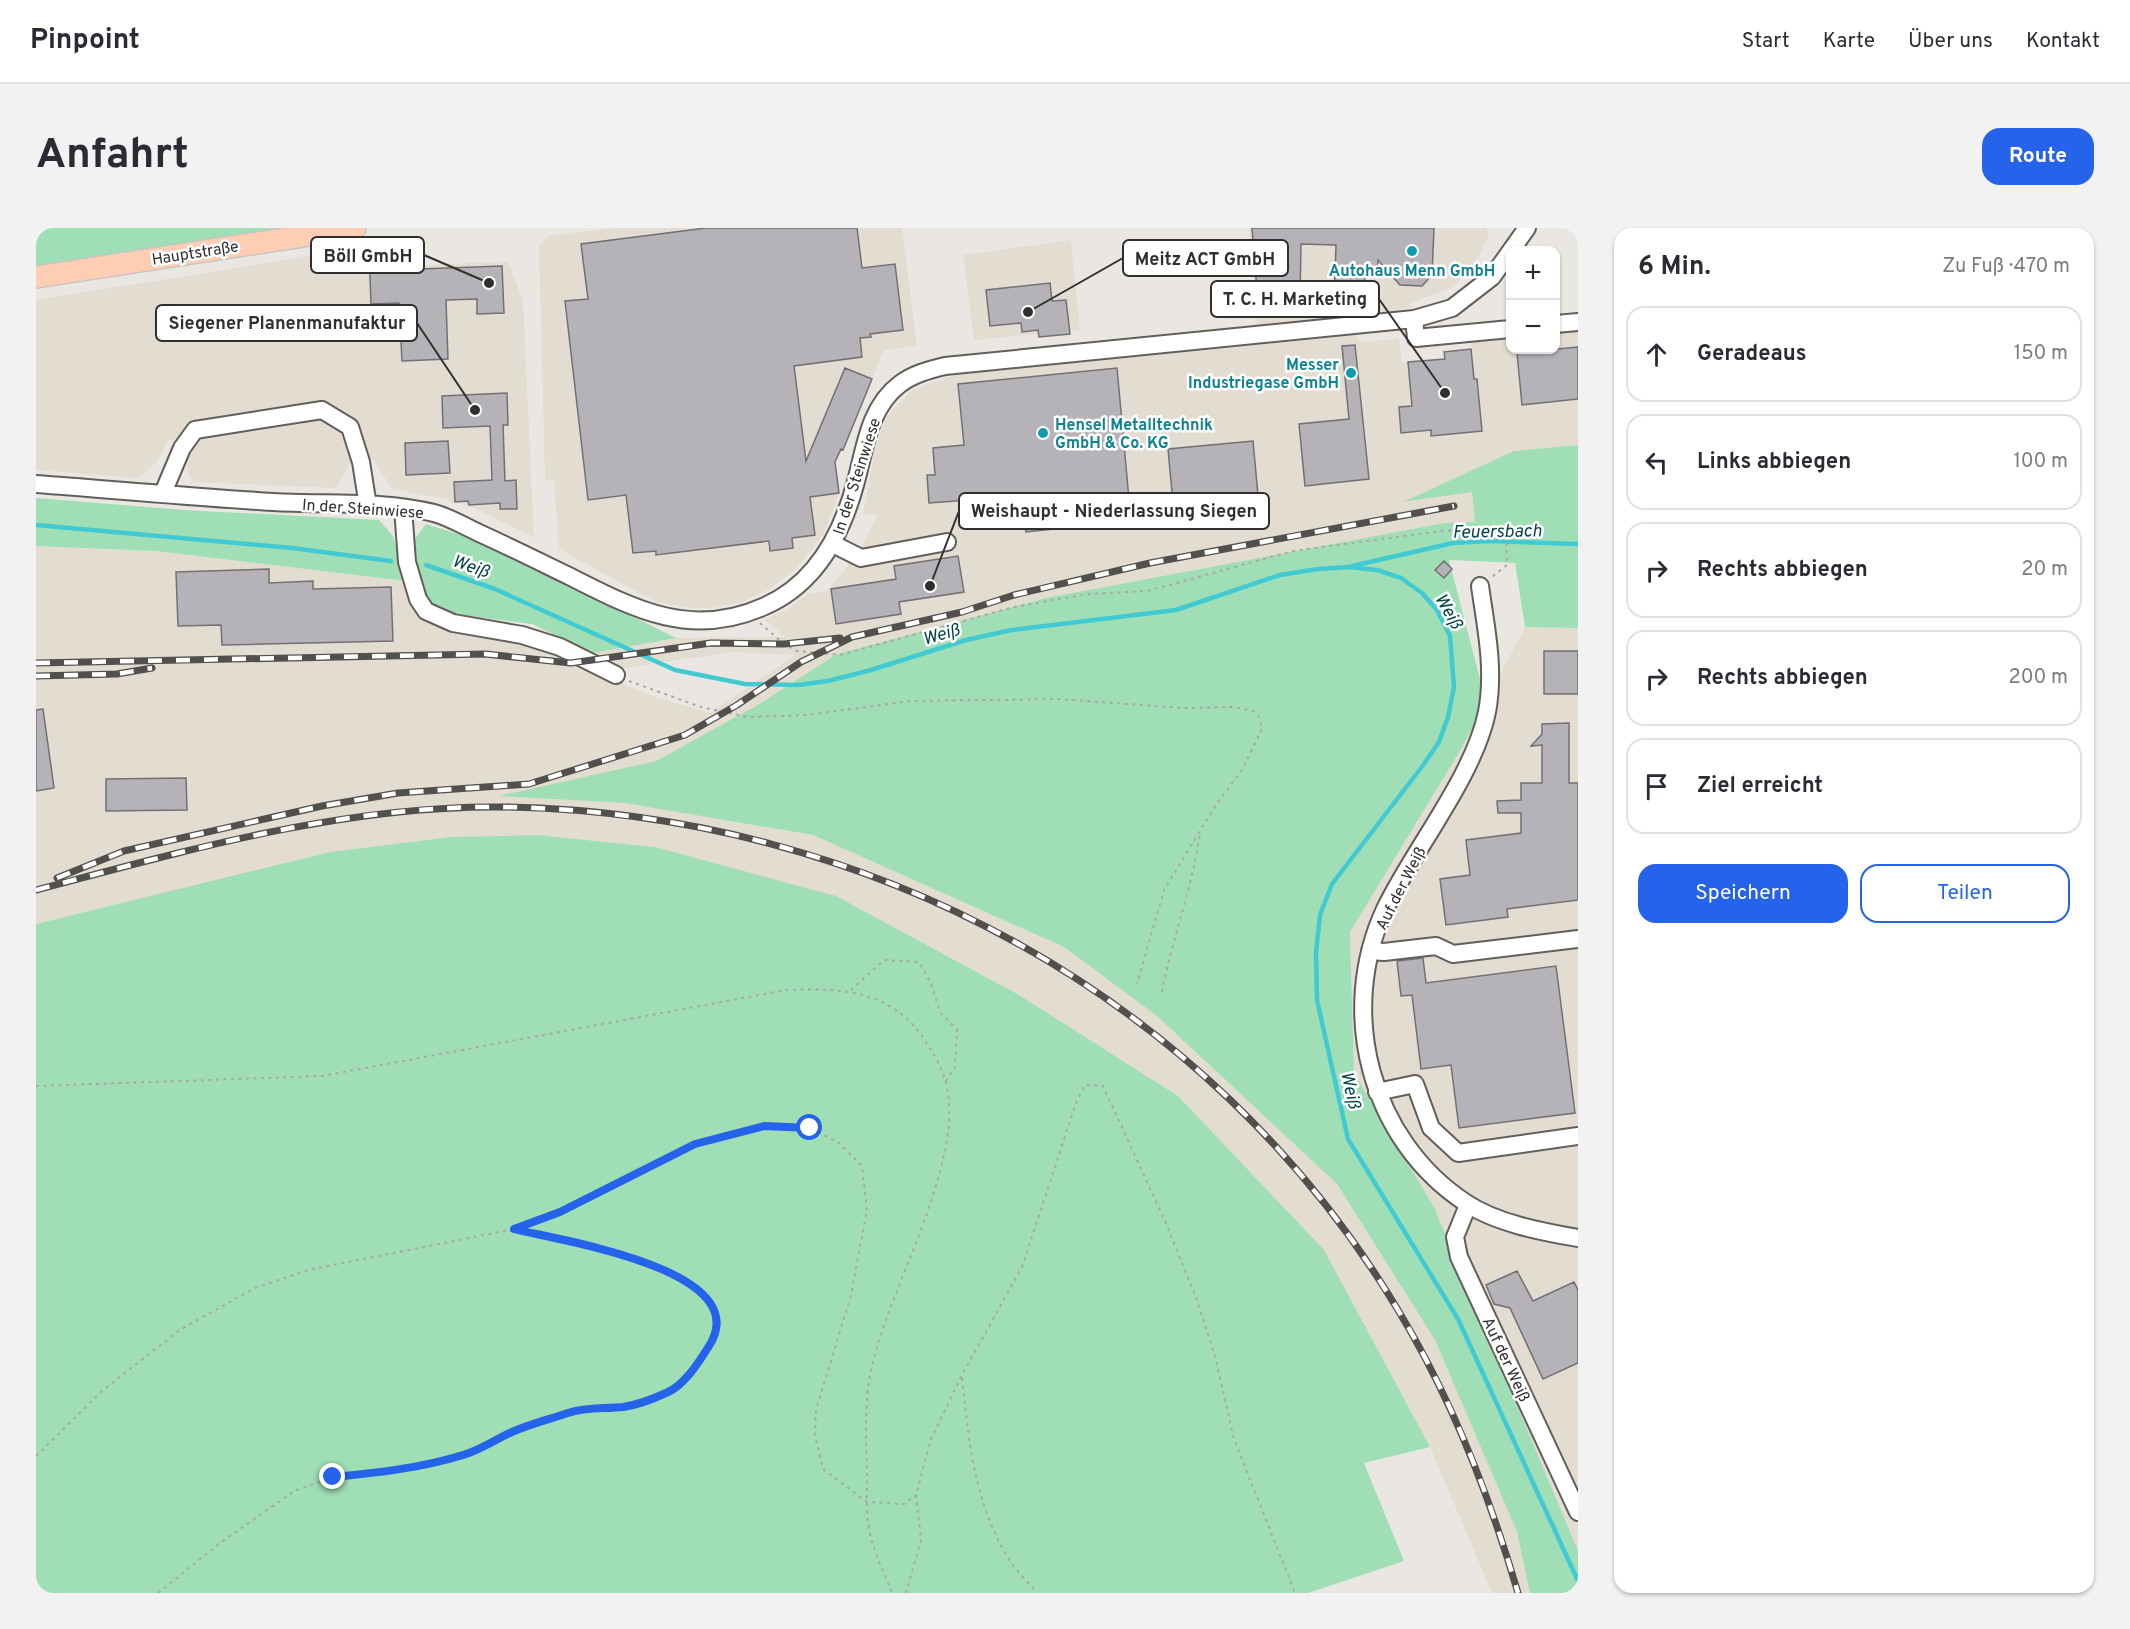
<!DOCTYPE html>
<html lang="de">
<head>
<meta charset="utf-8">
<style>
  body { margin:0; font-family:Overpass,sans-serif; background:#f2f2f3; color:#2b2b33 }
  .controls { position:absolute; right:18px; top:18px; display:grid; overflow:hidden; border-radius:12px; box-shadow:0 2px 4px #0004 }
  .controls button { width:54px; height:54px; display:grid; place-items:center; padding:0; border:0; border-bottom:2px solid #e1e1e2; background:#fff; color:#2b2b33; font:30px sans-serif }
  .stop { position:absolute; width:18px; height:18px; margin:-14px; border:4px solid #2563eb; border-radius:50%; background:#fff }
  .stop.end { background:#2563eb; border-color:#fff; box-shadow:0 2px 6px #0008 }
  .list { margin:0; padding:0; list-style:none }
  h2 { display:flex; justify-content:space-between; align-items:center; height:78px; margin:0; padding:0 24px; font-size:26px }
  h2 small { font-size:20px; font-weight:400; color:#7c7c81 }
  .list li { display:grid; grid-template-columns:39px 1fr auto; gap:18px; align-items:center; box-sizing:border-box; height:96px; margin:0 12px 12px; padding:0 12px; border:2px solid #e1e1e2; border-radius:18px }
  .list b { display:block; font-size:22px; white-space:nowrap }
  .list em { font-size:20px; font-style:normal; color:#7c7c81 }
  .actions { display:flex; gap:12px; padding:18px 24px }
  .actions a { flex:1; padding:14px 0; border:2px solid #2563eb; border-radius:18px; text-align:center; font-size:21px; color:#2563eb }
  .actions .main { background:#2563eb; color:#fff }
  .icon { flex:none; width:33px; height:33px; fill:none; stroke:currentColor; stroke-width:2; stroke-linecap:round; stroke-linejoin:round }
  .map { position:relative; flex:none; width:1542px; height:1365px; overflow:hidden; border-radius:18px }
  header { display:flex; align-items:center; gap:36px; box-sizing:border-box; height:84px; padding:0 30px; background:#fff; border-bottom:2px solid #e1e1e2 }
  header strong { font-size:28px }
  nav { display:flex; gap:33px; margin-inline-start:auto; font-size:21px }
  .intro { display:flex; align-items:center; justify-content:space-between; box-sizing:border-box; height:144px; padding:0 36px }
  h1 { margin:0; font-size:42px }
  .button { padding:15px 27px; border-radius:18px; background:#2563eb; color:#fff; font-size:21px; font-weight:700 }
  main { display:flex; gap:36px; padding:0 36px }
  aside { flex:1; background:#fff; border-radius:18px; box-shadow:0 2px 4px #0004 }
  .map>svg:first-child { display:block }
  .built { fill:#e3dcd0; fill-rule:evenodd }
  .green { fill:#a0dfb5 }
  .lines { fill:none; stroke-linecap:round; stroke-linejoin:round }
  .stream { stroke:#42cad3; stroke-width:4.5 }
  .building { fill:#b5b3b8; stroke:#727075; stroke-width:1.5 }
  .minor-casing { stroke:#625f5b; stroke-width:20 }
  .major-casing { stroke:#c5c5c4; stroke-width:24 }
  .path { stroke:#aaa8a4; stroke-width:2; stroke-dasharray:3 4.5; stroke-linecap:butt }
  .minor { stroke:#fff; stroke-width:16 }
  .major { stroke:#fdceb3; stroke-width:21 }
  .rail-casing { stroke:#51504d; stroke-width:7 }
  .rail { stroke:#fff; stroke-width:4.5; stroke-dasharray:14; stroke-linecap:butt }
  .route { stroke:#2563eb; stroke-width:8 }
  .culture-dot { fill:#0f9aa8; stroke:#fff; stroke-width:2 }
  .labels { text-anchor:middle; stroke-width:5; stroke-linejoin:round; paint-order:stroke }
  .street-label { font-size:16px; fill:#302f2d; stroke:#fff }
  .culture-label { font-size:16px; font-weight:bold; fill:#0d838f; stroke:#fff }
  .water-label { font-size:18px; font-style:italic; fill:#034347; stroke:#fff }
  .leader { fill:none; stroke:#302f2d; stroke-width:2 }
  .callout-dot { fill:#302f2d; stroke:#fff; stroke-width:2 }
  .callout { fill:#fff; stroke:#302f2d; stroke-width:2 }
  .callout-label { font-size:18px; text-anchor:middle; font-weight:bold; fill:#302f2d }
</style>
</head>
<body>
<header>
<strong>Pinpoint</strong>
<nav><a>Start</a><a>Karte</a><a>Über uns</a><a>Kontakt</a></nav>
</header>
<div class="intro"><h1>Anfahrt</h1><a class="button">Route</a></div>
<main>
<div class="map">
<svg width="1542" height="1365" viewBox="0 0 1542 1365">
  <rect width="100%" height="100%" fill="#eae7e2"/>
  <!-- built -->
  <path class="built" d="M579 0H866L881 118 848 122 807 222 804 221 799 231 803 265 787 307 760 341 732 362 706 374 677 380H654L620 374 523 321 518 252H509L503 17 512 8Z
    M1213 0H1451L1452 10 1440 32 1418 59 1374 75 1373 80 1221 100Z
    M1035 12 1044 102 938 112 927 27Z
    M356 15 357 38 472 34 487 73 498 309 436 279 404 270 356 261 337 231 314 236 300 260 156 254 152 243 151 231 154 226 133 211 120 235 102 250 0 242V72Z
    M1542 102V217L1478 223 1370 274 1436 264 1440 295H1408L1010 370 801 426 725 475 620 533 466 568 588 575 777 607 1028 719 1121 788 1301 956 1399 1112 1481 1304 1494 1365H1456L1394 1219 619 619 501 607 415 609 294 624 0 696V318L120 323 370 353 381 382 395 396 422 404 470 407 535 428 640 410 750 409 728 392 753 380 772 366 792 362 821 327 842 286 827 287 839 220 851 188 876 162 919 147 1321 107 1325 114 1363 111 1366 135 1408 131V124L1435 121V112L1474 108V122H1520V104ZM697 424 759 427 674 485 616 468 560 444Z
    M1489 399 1542 400V1323L1398 979 1318 845 1314 703 1425 521Z"/>
  <!-- green -->
  <path class="green" d="M0 0H266L0 38Z
    M1542 217V400L1489 399 1479 335 1413 332 1450 474 1425 521 1314 704 1318 845 1398 979 1542 1323V1365H1494L1481 1304 1399 1112 1301 956 1121 788 1028 719 777 607 588 575 463 568 620 533 725 475 801 426 1010 370 1408 295 1439 294 1436 264 1367 274 1478 223Z
    M0 270 148 282 343 292 357 308 370 353 120 323 0 318Z
    M390 296 447 314 640 410 556 425 496 396 425 387 396 378 387 366 375 316Z
    M501 607 619 619 800 668 983 767 1142 868 1288 1022 1394 1219 1328 1235 1368 1333 1272 1365H0V696L294 624 415 609Z"/>
  <g class="lines">
    <!-- stream -->
    <path class="stream" d="M0 297 256 320 355 333
      M390 337 459 361 639 442 709 456 762 457 792 453 835 442 930 412 976 402 1140 382 1244 347 1282 341 1312 339 1341 342 1365 350 1386 365 1401 382 1414 408 1418 459 1412 489 1403 514 1388 536 1296 656 1284 687 1280 724 1281 772 1312 911 1422 1091 1542 1353
      M1316 338 1417 315 1454 313 1542 316"/>
  </g>
  <!-- building -->
  <path class="building" d="M670 0H821L826 40 859 36 867 102 834 106 835 109 824 110 826 129 758 138 770 233 809 140 836 151 807 222 805 221 799 234 803 265 774 269 779 307 756 310 757 320 734 323 733 313 620 327V323L597 325 590 267 552 272 529 73 552 71 545 16Z
    M1216 0H1398L1396 47 1386 58 1364 57 1342 32 1341 49 1329 48 1328 77 1315 76V84L1302 83V73H1298L1300 17 1265 16 1264 71 1222 75Z
    M355 22 356 42 466 38 468 85 441 86V71L410 72 412 131 366 133 363 75 335 76 333 23Z
    M1014 55 1016 73 1030 72 1034 106 1003 109 1002 102 986 104 985 95 954 98 950 62Z
    M1319 117 1333 251 1269 258 1263 196 1313 191 1306 118Z
    M1542 119V171L1486 177 1481 125Z
    M1435 121 1438 151H1441L1446 203 1395 208V202L1365 205 1363 179 1376 178 1372 134 1409 131 1408 124Z
    M1081 140 1095 293 990 304 987 284 935 289 933 272 893 275 891 247H899L897 220 928 217 922 156Z
    M471 165 472 197H467L469 253 480 252 481 281H464V275L433 277 432 273 419 274 418 254 456 252 454 198 407 200 406 168Z
    M412 213 414 245 370 247 369 215Z
    M1217 213 1222 267 1137 275 1132 221Z
    M922 328 928 364 863 374 865 386 800 396 795 361 860 351 858 338Z
    M1408 333 1416 341 1408 350 1399 342Z
    M233 341V355L277 353V361L355 359 357 413 186 417 185 397 142 398 140 344Z
    M1508 423H1542V466H1508Z
    M7 481 18 560 0 563V482Z
    M1533 495V555H1542V672L1471 681 1472 689 1410 697 1404 651 1434 647 1430 612 1485 605V585H1462L1461 573 1485 572V555H1506V517L1495 518 1506 506V496Z
    M150 550 151 582 70 583V551Z
    M1387 730 1390 755 1520 738 1539 885 1423 900 1415 837 1385 841 1376 767 1365 768 1361 733Z
    M1481 1043 1497 1073 1538 1054 1542 1062V1135L1507 1151 1474 1080 1458 1076 1450 1057Z"/>
  <g class="lines">
    <defs>
      <path id="minor" d="M1378 91 1380 110 1474 101
        M1520 96 1542 94
        M0 256C79 262 158 269 237 274 290 277 346 272 398 285 413 289 428 298 443 305 474 319 504 334 535 349 600 382 656 411 729 378 779 356 805 308 819 257 829 222 832 180 864 156 877 146 893 142 909 138L1378 91 1416 80 1456 49 1491 0
        M127 265 146 220 159 202 286 182 314 199 325 234 332 278
        M367 280 371 334 382 371 390 383 417 395 486 407 524 419 580 447
        M797 316 825 330 911 314
        M1444 358C1450 400 1459 441 1451 484 1438 548 1378 621 1349 681 1301 784 1334 912 1430 975 1460 995 1506 1004 1542 1010
        M1334 723 1348 724 1400 718 1417 726 1542 711
        M1341 864 1379 856 1395 900 1422 925 1542 908
        M1432 977 1419 1009 1423 1029 1542 1284"/>
      <path id="major" d="M0 49 319 0"/>
    </defs>
    <!-- minor casing -->
    <use href="#minor" class="minor-casing"/>
    <!-- major casing -->
    <use href="#major" class="major-casing"/>
    <!-- path -->
    <path class="path" d="M724 395 748 416 761 423 804 427 978 379 1052 366 1111 363 1257 323 1405 303 1458 300 1470 307 1471 337 1456 349
      M593 453 665 479 712 489 771 487 875 473 1021 471 1148 480 1198 479 1217 483 1223 489 1226 501 1206 542 1181 575 1128 662 1101 756
      M815 762 848 732 883 734 895 756 904 784 921 802 919 839 910 853
      M1126 764C1136 711 1156 660 1164 606
      M0 858 286 848 750 762C804 760 854 761 888 811 897 824 906 840 910 855 930 933 853 1060 836 1138 828 1173 830 1210 831 1246 831 1264 830 1283 833 1301 837 1322 848 1344 856 1365
      M926 1150C933 1215 938 1275 974 1333 981 1344 993 1355 1001 1365
      M0 1228 67 1162 145 1101 219 1060 272 1042 478 1001 524 984 659 916 728 898 774 900 803 915 826 938 831 982 815 1067 780 1182 779 1207 787 1241 831 1274 868 1276 880 1267
      M122 1365 184 1315 258 1263 297 1249 360 1242 429 1227 478 1203 543 1181 588 1178 633 1164 660 1138 677 1111 681 1091 673 1072 644 1049 612 1035 552 1017 478 1001
      M870 1365 885 1312 880 1267 895 1211 926 1147 986 1039 1040 875 1049 857 1067 858 1129 993 1161 1072 1179 1128 1198 1211 1259 1365"/>
    <!-- minor -->
    <use href="#minor" class="minor"/>
    <!-- major -->
    <use href="#major" class="major"/>
    <defs>
      <path id="rail" d="M0 435 449 426 535 435 675 415 748 416 804 410
        M0 448 81 446 116 440
        M21 650 88 623 286 578 362 565 493 556 649 507 701 477 765 434 816 409 926 384 978 367 1114 335 1418 278
        M0 662C152 622 308 577 467 579 830 584 1174 768 1362 1082 1416 1171 1453 1266 1482 1365"/>
    </defs>
    <!-- rail casing -->
    <use href="#rail" class="rail-casing"/>
    <!-- rail -->
    <use href="#rail" class="rail"/>
  </g>
  <g class="lines">
    <!-- route -->
    <path class="route" d="M297 1249C340 1245 385 1240 427 1227 444 1222 460 1211 476 1204 494 1196 514 1191 532 1185 550 1179 568 1181 587 1179 600 1177 617 1171 630 1165 648 1158 663 1134 673 1118 722 1041 520 1012 478 1001L524 984 659 916 728 898 774 900"/>
  </g>
  <!-- markers -->
  <g class="culture-dot">
    <circle cx="1376" cy="23" r="6"/>
    <circle cx="1315" cy="145" r="6"/>
    <circle cx="1007" cy="205" r="6"/>
  </g>
  <g class="labels">
    <!-- street labels -->
    <g class="street-label">
      <text transform="translate(159 24) rotate(-9)" y="6">Hauptstraße</text>
      <text transform="translate(820 248) rotate(-72)" y="6">In der Steinwiese</text>
      <text transform="translate(327 280) rotate(4)" y="6">In der Steinwiese</text>
      <text transform="translate(1364 660) rotate(-63)" y="6">Auf der Weiß</text>
      <text transform="translate(1471 1131) rotate(65)" y="6">Auf der Weiß</text>
    </g>
    <!-- culture labels -->
    <g class="culture-label">
      <text x="1376" y="48">Autohaus Menn GmbH</text>
      <text x="1303" y="142" text-anchor="end">Messer<tspan x="1303" dy="18">Industriegase GmbH</tspan></text>
      <text x="1019" y="202" text-anchor="start">Hensel Metalltechnik<tspan x="1019" dy="18">GmbH &amp; Co. KG</tspan></text>
    </g>
    <!-- water labels -->
    <g class="water-label">
      <text transform="translate(1461 303) rotate(-1)" y="6">Feuersbach</text>
      <text transform="translate(435 338) rotate(19)" y="6">Weiß</text>
      <text transform="translate(1413 383) rotate(60)" y="6">Weiß</text>
      <text transform="translate(905 406) rotate(-16)" y="6">Weiß</text>
      <text transform="translate(1315 862) rotate(77)" y="6">Weiß</text>
    </g>
  </g>
  <!-- callouts -->
  <path class="leader" d="M453 55L388 27M992 84L1087 30M1409 165L1343 71M439 182L381 95M894 358L923 283"/>
  <g class="callout-dot">
    <circle cx="453" cy="55" r="6"/>
    <circle cx="992" cy="84" r="6"/>
    <circle cx="1409" cy="165" r="6"/>
    <circle cx="439" cy="182" r="6"/>
    <circle cx="894" cy="358" r="6"/>
  </g>
  <g class="callout">
    <rect x="275" y="9" width="113" height="36" rx="6"/>
    <rect x="1087" y="12" width="165" height="36" rx="6"/>
    <rect x="1175" y="53" width="168" height="36" rx="6"/>
    <rect x="120" y="77" width="261" height="36" rx="6"/>
    <rect x="923" y="265" width="310" height="36" rx="6"/>
  </g>
  <g class="callout-label">
    <text x="332" y="34">Böll GmbH</text>
    <text x="1169" y="37">Meitz ACT GmbH</text>
    <text x="1259" y="77">T. C. H. Marketing</text>
    <text x="251" y="101">Siegener Planenmanufaktur</text>
    <text x="1078" y="289">Weishaupt - Niederlassung Siegen</text>
  </g>
</svg>
<div class="controls">
<button>+</button>
<button>−</button>
</div>
<div class="stop" style="left:774px;top:900px"></div>
<div class="stop end" style="left:297px;top:1249px"></div>
</div>
<aside>
<h2>6 Min.<small>Zu Fuß · 470 m</small></h2>
<ul class="list">
<li><svg class="icon" aria-label="ahead" viewBox="0 0 24 24"><path d="M12 20V5M6 11l6-6 6 6"/></svg><div><b>Geradeaus</b></div><em>150 m</em></li>
<li><svg class="icon" aria-label="left" viewBox="0 0 24 24"><path d="M17 20v-9H6M10 6l-5 5 5 5"/></svg><div><b>Links abbiegen</b></div><em>100 m</em></li>
<li><svg class="icon" aria-label="right" viewBox="0 0 24 24"><path d="M7 20v-9h11M14 6l5 5-5 5"/></svg><div><b>Rechts abbiegen</b></div><em>20 m</em></li>
<li><svg class="icon" aria-label="right" viewBox="0 0 24 24"><path d="M7 20v-9h11M14 6l5 5-5 5"/></svg><div><b>Rechts abbiegen</b></div><em>200 m</em></li>
<li><svg class="icon" aria-label="arrive" viewBox="0 0 24 24"><path d="M6 21V4h12l-3 4 3 4H6"/></svg><div><b>Ziel erreicht</b></div></li>
</ul>
<div class="actions"><a class="main">Speichern</a><a>Teilen</a></div>
</aside>
</main>
</body>
</html>
